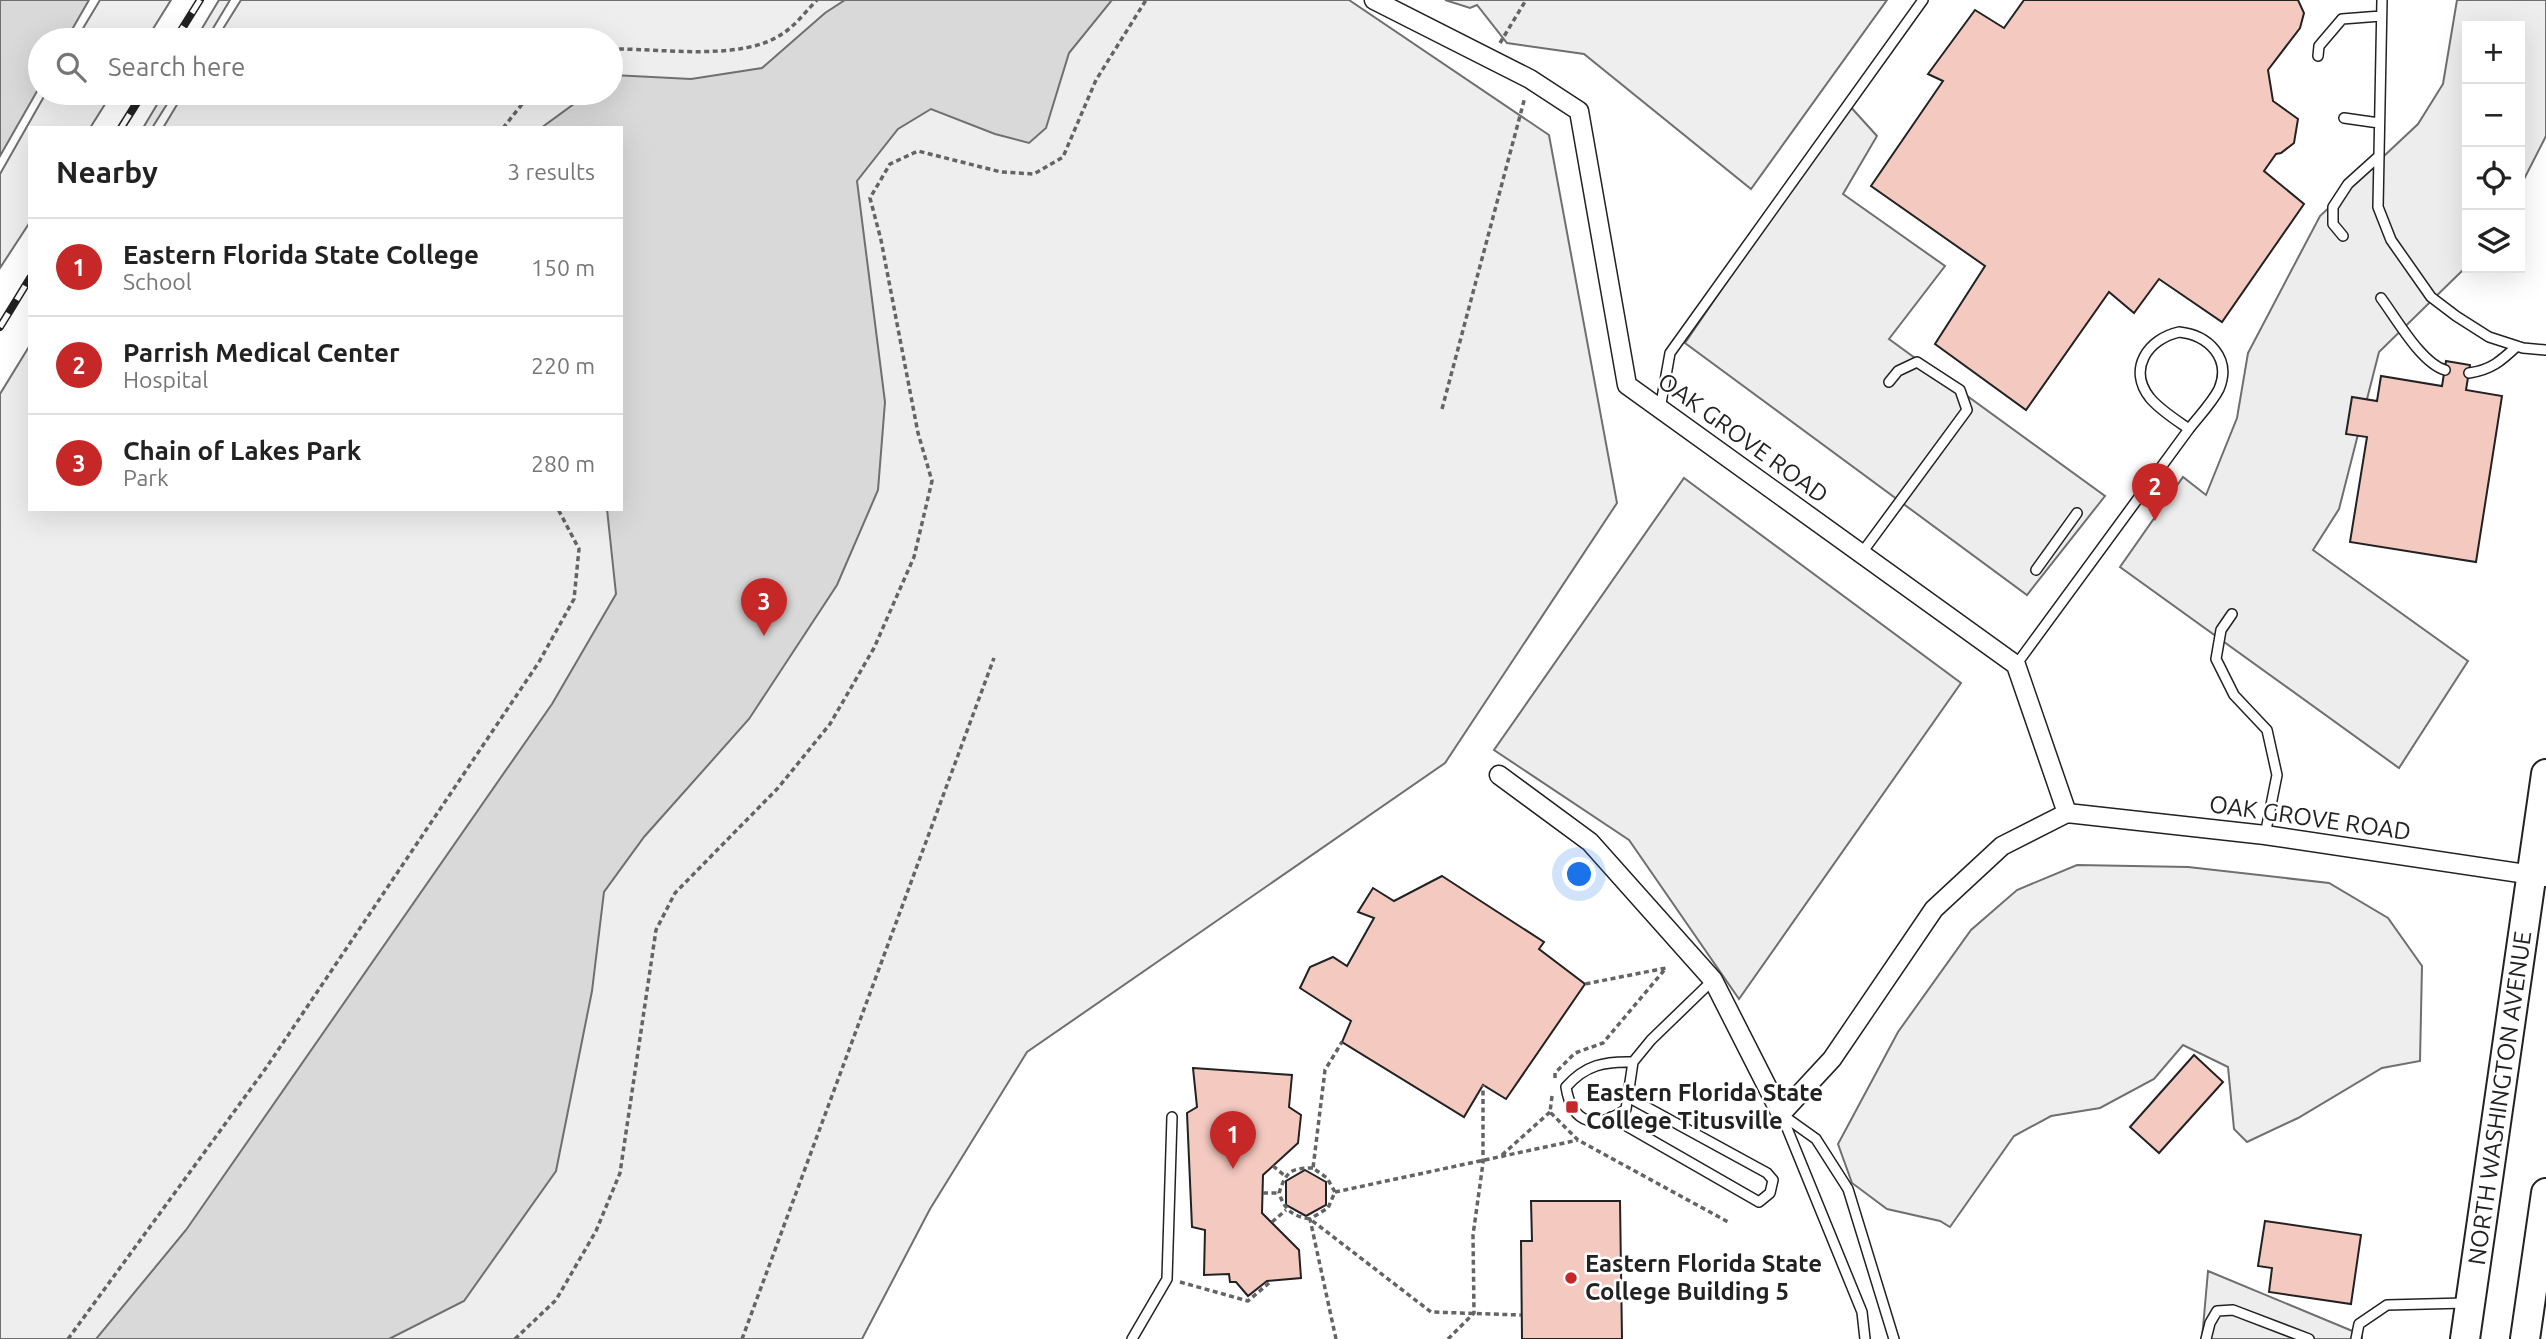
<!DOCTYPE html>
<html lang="en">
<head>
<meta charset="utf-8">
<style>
  body { margin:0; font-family:Ubuntu,sans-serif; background:#f2f2f2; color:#222 }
  .controls { position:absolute; right:21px; top:21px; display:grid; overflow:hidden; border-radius:0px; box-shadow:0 7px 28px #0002 }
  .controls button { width:63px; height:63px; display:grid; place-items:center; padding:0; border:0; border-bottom:2px solid #e0e0e0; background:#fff; color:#222; font:35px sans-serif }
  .you { position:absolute; left:1580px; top:875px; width:24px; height:24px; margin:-18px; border:5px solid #fff; border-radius:50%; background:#1a73e8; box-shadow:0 0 0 10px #1a73e833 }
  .badge { display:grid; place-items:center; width:46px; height:46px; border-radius:50%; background:#c62828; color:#fff; font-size:23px; font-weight:700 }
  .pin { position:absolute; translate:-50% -58px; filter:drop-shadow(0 2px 4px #0008) }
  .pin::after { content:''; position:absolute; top:37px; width:24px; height:21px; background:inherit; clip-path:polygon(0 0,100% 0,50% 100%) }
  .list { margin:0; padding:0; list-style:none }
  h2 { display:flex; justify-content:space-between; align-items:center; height:91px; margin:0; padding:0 28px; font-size:30px }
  h2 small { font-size:23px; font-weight:400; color:#767676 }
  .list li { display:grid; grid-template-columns:46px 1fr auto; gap:21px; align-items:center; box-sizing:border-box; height:98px; padding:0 28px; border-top:2px solid #e0e0e0 }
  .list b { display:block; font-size:26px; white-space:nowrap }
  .list p { margin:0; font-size:23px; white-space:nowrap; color:#767676 }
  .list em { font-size:23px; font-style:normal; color:#767676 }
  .icon { flex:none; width:38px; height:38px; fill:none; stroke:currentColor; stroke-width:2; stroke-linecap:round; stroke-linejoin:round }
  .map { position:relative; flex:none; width:2546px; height:1339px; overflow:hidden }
  .search { position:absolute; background:#fff; box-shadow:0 7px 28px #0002; left:28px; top:28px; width:595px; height:77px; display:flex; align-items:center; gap:18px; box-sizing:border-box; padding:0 24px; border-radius:38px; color:#767676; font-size:26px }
  .panel { position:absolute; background:#fff; box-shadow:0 7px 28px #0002; left:28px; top:126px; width:595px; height:385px; border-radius:0px }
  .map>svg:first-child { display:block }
  .green { fill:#eee; stroke:#6f6f6f; stroke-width:2 }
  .parking { fill:#ededed; stroke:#6f6f6f; stroke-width:2 }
  .water { fill:#d9d9d9; stroke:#6f6f6f; stroke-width:2 }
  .building { fill:#f3c9c0; stroke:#222; stroke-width:2 }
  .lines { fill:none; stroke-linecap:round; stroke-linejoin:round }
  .service-casing { stroke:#222; stroke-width:12 }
  .minor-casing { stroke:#222; stroke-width:21 }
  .primary-casing { stroke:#222; stroke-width:32 }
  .path { stroke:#646464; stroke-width:3.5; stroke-dasharray:5 3.5; stroke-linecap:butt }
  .service { stroke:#fff; stroke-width:9 }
  .minor { stroke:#fff; stroke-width:18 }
  .primary { stroke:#fff; stroke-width:28 }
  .rail-casing { stroke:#222; stroke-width:8 }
  .rail { stroke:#fff; stroke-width:5; stroke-dasharray:16; stroke-linecap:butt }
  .poi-dot { fill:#c62828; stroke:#fff; stroke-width:2.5 }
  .labels { text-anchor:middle; stroke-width:5; stroke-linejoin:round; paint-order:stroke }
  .street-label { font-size:24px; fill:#222; stroke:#fff }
  .poi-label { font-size:24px; font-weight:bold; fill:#222; stroke:#fff; text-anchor:start }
</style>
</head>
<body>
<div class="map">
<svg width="2546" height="1339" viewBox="0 0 2546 1339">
  <rect width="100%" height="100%" fill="#fff"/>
  <!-- green -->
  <path class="green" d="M100 0H171L146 40H76Z
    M219 0H230L206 40H195Z
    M241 0H1349L1549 135 1617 503 1445 763 1027 1052 930 1209 862 1339H0V394L30 345V509H621V128H163L184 93H611V40H216Z
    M1445 0H1887L1751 189 1584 54 1507 43 1477 5 1470 8Z
    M46 93H112L90 128H30V222L0 268V174Z
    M164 93H174L152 128H143Z
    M2077 865 2188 867 2329 883 2388 918 2422 966 2420 1061 2382 1068 2298 1118 2247 1142 2234 1129 2228 1067 2183 1045 2154 1079 2100 1108 2051 1116 2014 1136 1950 1227 1940 1221 1887 1209 1852 1183 1838 1144 1898 1032 1971 930 2017 890Z"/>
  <!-- parking -->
  <path class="parking" d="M2457 0H2546V136L2520 187V26H2467V266L2379 352 2339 509 2313 550 2468 661 2399 768 2120 567 2183 477 2206 495 2237 418 2248 353 2320 216 2418 124 2443 84Z
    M1848 104 1877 136 1843 194 1945 266 1889 339 2105 496 2027 595 1685 343Z
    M1684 478 1961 683 1739 999 1629 840 1494 750Z
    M2208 1271 2362 1335V1339H2202Z"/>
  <!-- water -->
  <path class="water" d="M0 0H89L66 40H40V86L0 156Z
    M845 0H1112L1069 53 1046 128 1029 143 995 134 931 109 898 129 857 181 885 402 878 490 837 585 749 719 644 837 604 892 592 991 556 1171 464 1301 389 1339H96L186 1230 552 704 616 594 607 509H621V128H541L589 93H611L613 75 691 79 762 68 825 13Z"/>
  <!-- building -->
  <path class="building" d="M2024 0H2298L2304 13 2300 28 2268 70 2273 101 2298 119 2294 143 2281 153 2276 154 2264 171 2304 204 2222 322 2159 279 2134 313 2109 292 2026 410 1935 344 1985 266 1871 186 1943 81 1928 74 1975 10 2004 28Z
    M2446 361 2470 365 2466 390 2502 396 2476 562 2350 542 2367 437 2346 434 2352 397 2377 401 2381 376 2442 386Z
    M1442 876 1544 942 1539 949 1585 984 1506 1099 1483 1085 1464 1117 1342 1042 1351 1021 1300 988 1310 967 1333 957 1347 966 1374 918 1358 912 1373 888 1394 901Z
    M2194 1055 2223 1082 2159 1153 2130 1127Z
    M1193 1068 1292 1075 1289 1107 1301 1115 1298 1143 1263 1175 1262 1213 1299 1250 1301 1278 1267 1281 1248 1296 1236 1282H1230L1229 1274 1204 1275 1205 1230 1192 1227 1187 1113 1197 1107Z
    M1305 1170 1326 1182V1205L1306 1216 1286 1205V1181Z
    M1531 1201H1620L1622 1339H1522L1521 1241H1532Z
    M2265 1221 2361 1235 2351 1304 2269 1292 2272 1268 2258 1266Z"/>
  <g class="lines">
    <defs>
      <path id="service" d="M2382 0 2378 207 2391 240 2431 297 2456 316 2489 337 2523 348 2546 350
        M2318 56 2319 46 2342 19 2381 16
        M2344 118 2379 123
        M2343 236 2333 224V207L2348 184 2379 156
        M2381 298C2396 318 2421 363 2445 370
        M2179 332C2208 335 2232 358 2219 389 2212 403 2199 416 2189 429 2176 420 2160 410 2150 398 2127 369 2148 339 2179 332Z
        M2469 373C2491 370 2501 361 2517 346
        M1660 409 1670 353 1923 0
        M1861 554 1967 410 1960 390 1917 362 1898 371 1889 382
        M2036 570 2077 513
        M2232 614 2221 630 2216 659 2234 695 2267 730 2277 775 2265 835
        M2016 665 2189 429
        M1633 1062C1605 1061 1585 1065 1566 1087 1572 1125 1597 1130 1626 1109L1633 1062 1651 1040 1713 980
        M1781 1114 1816 1139 1848 1189 1894 1339
        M1782 1116 1862 1312 1865 1339
        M1611 1117 1759 1202 1770 1193 1773 1180 1767 1173 1628 1097
        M1132 1339 1167 1279 1172 1117
        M2206 1339 2210 1323 2217 1311 2233 1310 2309 1339
        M2356 1339 2359 1324 2387 1305 2465 1303"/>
      <path id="minor" d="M1374 0 1530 79 1579 111 1627 385 2016 665 2067 813
        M1499 775 1590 842 1713 980 1781 1114 1832 1059 1934 909 2002 846 2067 813 2265 835 2546 877"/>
      <path id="primary" d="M2465 1339 2546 774
        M2525 1339 2546 1193"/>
    </defs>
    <!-- service casing -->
    <use href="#service" class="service-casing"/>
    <!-- minor casing -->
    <use href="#minor" class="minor-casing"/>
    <!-- primary casing -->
    <use href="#primary" class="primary-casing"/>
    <!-- path -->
    <path class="path" d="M1500 43 1526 0
      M611 51 618 49C664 49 743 61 782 34 795 26 806 11 817 0
      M503 128 531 93
      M1442 409 1525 97
      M1555 1078V1073L1575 1053 1603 1043 1666 968 1585 984
      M1552 1096 1550 1112 1578 1140 1730 1223
      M1502 1155 1550 1112
      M1273 1166 1285 1176
      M1313 1168C1290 1168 1286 1172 1279 1193 1285 1210 1292 1216 1310 1219L1431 1312 1521 1315
      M1335 1192 1578 1140
      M1263 1193H1279
      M1272 1222 1286 1210
      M1180 1282 1248 1301 1269 1283
      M68 1339 266 1068 539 662 574 599 579 549 558 509
      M515 1339 556 1300 596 1231 620 1173 656 930 675 893 778 788 830 724 874 648 914 557 932 481 918 433 881 240 870 198 890 164 918 151 1001 172 1034 174 1063 157 1096 80 1146 0
      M742 1339 994 658
      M1336 1339 1310 1219 1328 1208 1335 1192 1327 1178 1313 1168 1325 1070 1342 1042
      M1448 1339 1474 1313 1473 1235 1483 1163V1085"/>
    <!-- service -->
    <use href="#service" class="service"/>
    <!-- minor -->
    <use href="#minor" class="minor"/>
    <!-- primary -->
    <use href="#primary" class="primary"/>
    <defs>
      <path id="rail" d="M175 40 200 0
        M121 128 143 93
        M0 327 30 278"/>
    </defs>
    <!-- rail casing -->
    <use href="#rail" class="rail-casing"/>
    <!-- rail -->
    <use href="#rail" class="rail"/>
  </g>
  <!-- markers -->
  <g class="poi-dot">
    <rect x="1565" y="1100" width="14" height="14" rx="3.5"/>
    <circle cx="1571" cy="1278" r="7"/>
  </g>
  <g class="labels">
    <!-- street labels -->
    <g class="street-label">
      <text transform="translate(1743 438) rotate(36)" y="8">OAK GROVE ROAD</text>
      <text transform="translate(2310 818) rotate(8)" y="8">OAK GROVE ROAD</text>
      <text transform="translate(2500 1098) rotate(-82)" y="8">NORTH WASHINGTON AVENUE</text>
    </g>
    <!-- poi labels -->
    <g class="poi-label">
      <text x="1586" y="1101">Eastern Florida State<tspan x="1586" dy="28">College Titusville</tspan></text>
      <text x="1585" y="1272">Eastern Florida State<tspan x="1585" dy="28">College Building 5</tspan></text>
    </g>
  </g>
</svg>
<div class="controls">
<button>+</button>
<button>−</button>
<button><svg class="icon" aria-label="locate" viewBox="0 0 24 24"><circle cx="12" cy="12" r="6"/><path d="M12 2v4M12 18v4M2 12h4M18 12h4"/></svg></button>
<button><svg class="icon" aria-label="layers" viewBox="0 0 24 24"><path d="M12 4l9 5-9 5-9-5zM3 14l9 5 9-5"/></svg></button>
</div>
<div class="you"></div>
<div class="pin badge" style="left:1233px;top:1169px">1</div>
<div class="pin badge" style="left:2155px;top:521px">2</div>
<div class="pin badge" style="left:764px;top:636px">3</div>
<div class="search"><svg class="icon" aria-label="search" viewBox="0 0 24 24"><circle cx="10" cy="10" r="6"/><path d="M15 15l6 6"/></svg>Search here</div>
<section class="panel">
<h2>Nearby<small>3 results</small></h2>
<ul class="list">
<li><span class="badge">1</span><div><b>Eastern Florida State College</b><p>School</p></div><em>150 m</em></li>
<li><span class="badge">2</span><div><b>Parrish Medical Center</b><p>Hospital</p></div><em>220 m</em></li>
<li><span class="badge">3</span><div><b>Chain of Lakes Park</b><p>Park</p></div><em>280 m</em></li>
</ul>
</section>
</div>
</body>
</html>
